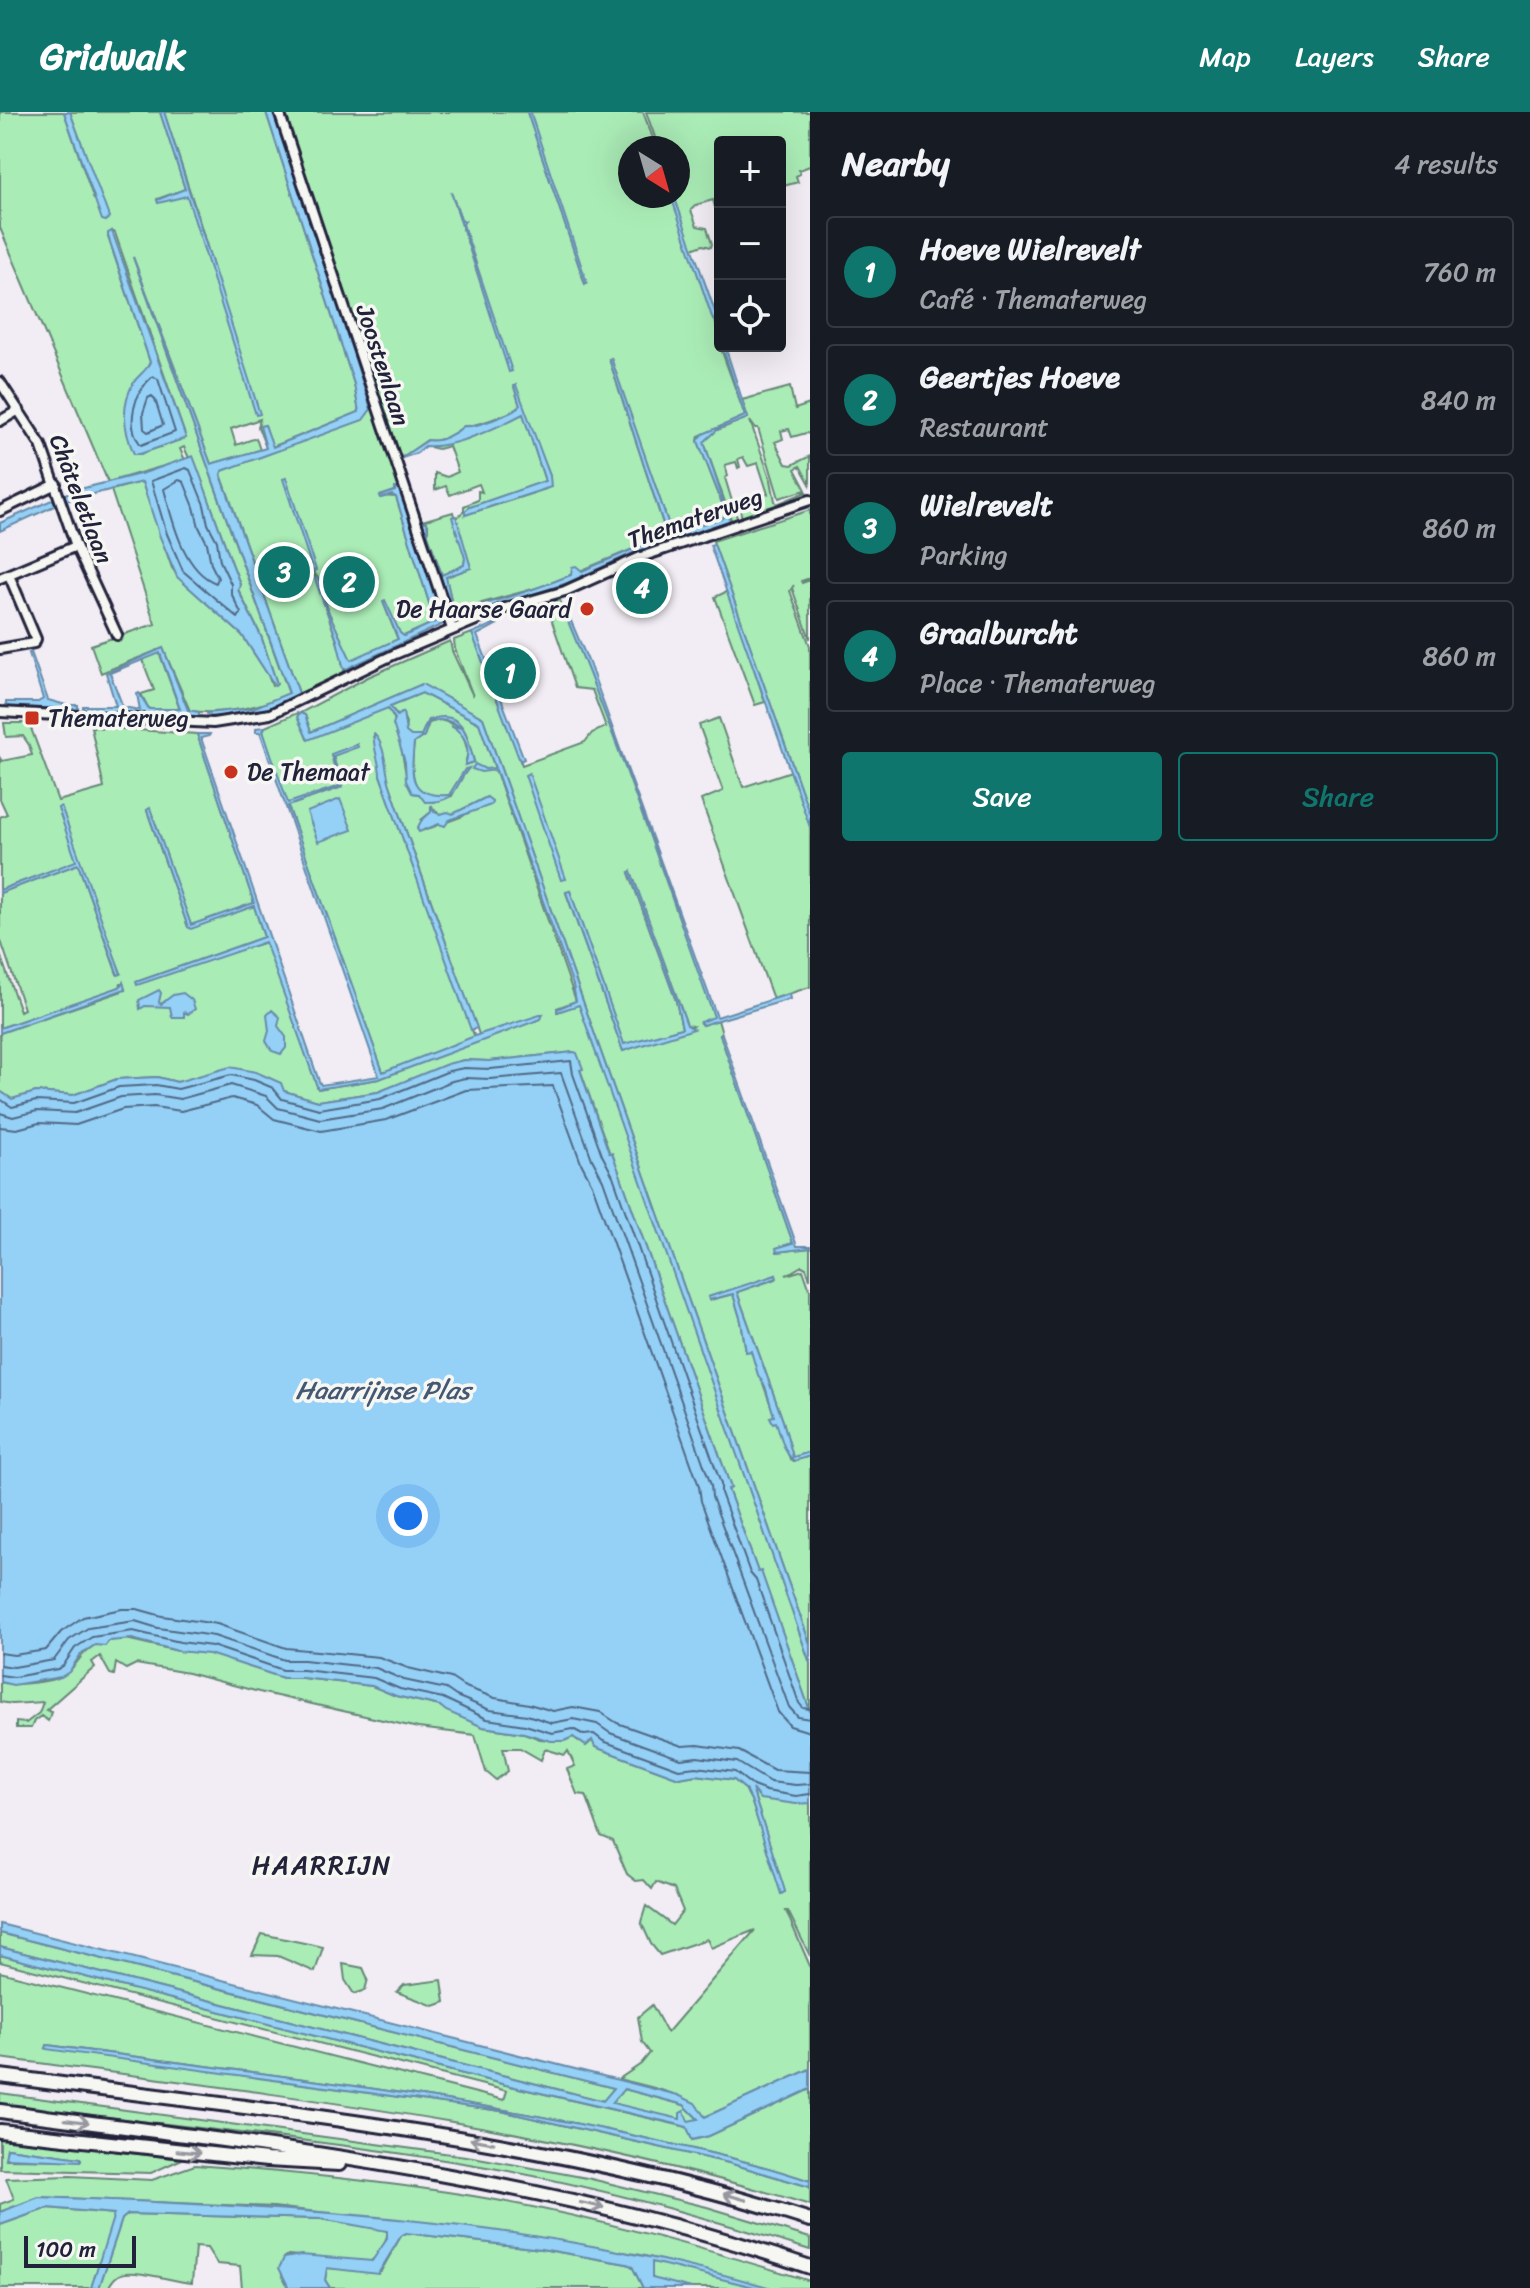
<!DOCTYPE html>
<html lang="en">
<head>
<meta charset="utf-8">
<style>
  body { margin:0; font-family:Sriracha,sans-serif; background:#242831; color:#f1f3f6 }
  .controls { position:absolute; right:24px; top:24px; display:grid; overflow:hidden; border-radius:8px; box-shadow:0 8px 32px #0002 }
  .controls button { width:72px; height:72px; display:grid; place-items:center; padding:0; border:0; border-bottom:2px solid #363941; background:#171b24; color:#f1f3f6; font:40px sans-serif }
  .compass { position:absolute; left:618px; top:24px; width:72px; height:72px; border-radius:50%; background:#171b24; box-shadow:0 8px 32px #0002; rotate:143deg }
  .scale { position:absolute; left:24px; bottom:20px; width:112px; box-sizing:border-box; padding-left:8px; border:4px solid #22223b; border-top:0; font-size:22px; line-height:28px; white-space:nowrap; color:#22223b; -webkit-text-stroke:6px #f6f6f2; paint-order:stroke }
  .you { position:absolute; left:408px; top:1404px; width:28px; height:28px; margin:-20px; border:6px solid #fff; border-radius:50%; background:#1a73e8; box-shadow:0 0 0 12px #1a73e833 }
  .badge { display:grid; place-items:center; width:52px; height:52px; border-radius:50%; background:#0f766e; color:#fff; font-size:26px; font-weight:700 }
  .pin { position:absolute; translate:-50% -50%; border:4px solid #fff; box-shadow:0 2px 8px #0006 }
  .list { margin:0; padding:0; list-style:none }
  h2 { display:flex; justify-content:space-between; align-items:center; height:104px; margin:0; padding:0 32px; font-size:34px }
  h2 small { font-size:26px; font-weight:400; color:#9ea1a6 }
  .list li { display:grid; grid-template-columns:52px 1fr auto; gap:24px; align-items:center; box-sizing:border-box; height:112px; margin:0 16px 16px; padding:0 16px; border:2px solid #363941; border-radius:8px }
  .list b { display:block; font-size:30px; white-space:nowrap }
  .list p { margin:0; font-size:26px; white-space:nowrap; color:#9ea1a6 }
  .list em { font-size:26px; font-style:normal; color:#9ea1a6 }
  .actions { display:flex; gap:16px; padding:24px 32px }
  .actions a { flex:1; padding:18px 0; border:2px solid #0f766e; border-radius:8px; text-align:center; font-size:28px; color:#0f766e }
  .actions .main { background:#0f766e; color:#fff }
  .icon { flex:none; width:44px; height:44px; fill:none; stroke:currentColor; stroke-width:2; stroke-linecap:round; stroke-linejoin:round }
  .map { position:relative; flex:none; width:810px; height:2176px; overflow:hidden }
  header { display:flex; align-items:center; gap:48px; box-sizing:border-box; height:112px; padding:0 40px; background:#0f766e; color:#fff }
  header strong { font-size:38px }
  nav { display:flex; gap:44px; margin-inline-start:auto; font-size:28px }
  main { display:flex }
  aside { flex:1; background:#171b24 }
  .map>svg:first-child { display:block }
  .green { fill:#aaecb6; stroke:#668778; stroke-width:2; fill-rule:evenodd }
  .water { fill:#95d1f6; stroke:#678bab; stroke-width:2; fill-rule:evenodd }
  .lines { fill:none; stroke-linecap:round; stroke-linejoin:round }
  .shore { stroke:#506886; stroke-width:2 }
  .minor-casing { stroke:#22223b; stroke-width:14 }
  .highway-casing { stroke:#22223b; stroke-width:18 }
  .minor { stroke:#f6f6f2; stroke-width:8 }
  .highway { stroke:#f6f6f2; stroke-width:12 }
  .oneway { stroke:#9797a0 }
  .poi-dot { fill:#c8321e; stroke:#f6f6f2; stroke-width:3 }
  .labels { text-anchor:middle; stroke-width:7; stroke-linejoin:round; paint-order:stroke }
  .street-label { font-size:24px; fill:#22223b; stroke:#f6f6f2 }
  .poi-label { font-size:24px; fill:#22223b; stroke:#f6f6f2; text-anchor:start }
  .water-label { font-size:26px; font-style:italic; fill:#445773; stroke:#f6f6f2 }
  .neighbourhood-label { font-size:26px; letter-spacing:2px; fill:#22223b; stroke:#f6f6f2 }
</style>
</head>
<body>
<header>
<strong>Gridwalk</strong>
<nav><a>Map</a><a>Layers</a><a>Share</a></nav>
</header>
<main>
<div class="map">
<svg width="810" height="2176" viewBox="0 0 810 2176">
  <rect width="100%" height="100%" fill="#f2edf4"/>
  <filter id="ink" filterUnits="userSpaceOnUse"><feTurbulence type="fractalNoise" baseFrequency=".0125" numOctaves="2"/><feDisplacementMap in="SourceGraphic" scale="16" xChannelSelector="R" yChannelSelector="G"/><feConvolveMatrix kernelMatrix="1 2 1 2 8 2 1 2 1" color-interpolation-filters="sRGB"/></filter>
  <g filter="url(#ink)">
    <!-- green -->
    <path class="green" d="M0 0H64L94 88 84 38 70 0H160L185 77 157 87 158 90 187 83 257 303 198 104 164 0H266L354 272 359 300 272 335 265 313 261 314 266 336 258 315 260 307 231 317 236 333 256 326 260 338 211 352 133 145 289 582C258 596 222 603 190 599L163 536 101 561 91 533 155 512 111 378 142 370 172 456 183 470 242 523 268 563 272 574 277 572 261 524 238 477 240 472C223 430 210 388 193 345L189 346 184 335 180 337 185 348 108 370 0 116ZM112 119 115 121 186 326 140 342H134L135 269 146 259 150 250 108 125Z
      M276 0H527L585 172 530 0H643L654 29 656 28 646 0H810V54L799 58 800 62 796 64 798 70 780 75V30H720V94L715 95 713 88 696 93 691 98 697 114 707 116 712 132 711 135 703 133 692 137 674 84H678V36H630V84H671L715 207 720 234 744 301 745 304 699 324 698 329 726 402 724 406C710 409 681 420 671 419L611 247H609L665 418 664 424 544 474 482 491 446 509 443 508 399 376H395V379L380 384 396 385 435 510 404 524 400 522 385 489 383 490 398 528 351 549 329 501 318 466 313 459 342 544V552L350 557 365 549 364 553 300 584 221 362 222 359 273 340 370 297ZM514 275 548 359 550 364 546 377 465 403 470 395 545 369 523 301 467 327 430 335 438 337 449 334 458 360 447 365 435 361V378L446 374 450 383 479 372 482 380 478 379V388L464 394V399L455 407 471 456 446 465 451 487 422 416 428 413V423L442 463 464 453 465 446 453 400 422 409 400 347 427 328C439 331 455 322 464 314 473 315 514 301 520 294Z
      M790 275 795 297 810 292V322L806 321 792 325 789 317 781 319 783 327 775 330 786 352 792 353 810 344V372L800 354 795 357 806 378 779 386 758 316H755L750 309 771 368 775 389 777 392 806 380V386L742 407 740 397 749 386 768 382 758 351 748 354 743 345 738 347 740 355 738 356 736 350 725 353 728 364 725 366 738 409 713 416 731 407 704 330 717 318 748 306 742 288Z
      M810 398V466L801 469 802 471 810 468V527L792 476 794 473 790 479 810 534V703L713 429Z
      M728 479 765 590 755 593 715 485Z
      M560 488 614 623 715 906 700 911 702 913 718 908 722 922 720 923 793 1131 777 1136 778 1140 810 1136V1167L806 1156 802 1154 786 1163 803 1158 810 1178V1340L793 1346 783 1309 737 1180 776 1167V1163L709 1186 710 1188 733 1182 741 1209 746 1239 751 1238 755 1249 790 1347 794 1349 810 1344V1532L483 606 422 572 311 620 305 603 300 601 368 565 450 529 452 539 473 584 455 537 454 528 472 521 522 653 585 630 592 621 606 615 592 578 575 576 546 492ZM631 760 687 913 692 914 623 939 566 781 570 779 624 933 682 916 676 889 629 761Z
      M159 540 180 598 149 597 141 582 154 578 142 547Z
      M422 581 479 611 576 889 557 896 558 900 579 892 610 977 810 1551V1599L761 1460H758L728 1377 731 1376 620 1062 612 1042H610L574 940 489 949 463 948 378 980 318 989 284 979 192 967 177 970 157 965 117 967 73 983 36 980 12 987 0 979V921L125 878 123 871H121L120 875 0 916V842L20 899 24 897 0 826V781L78 752 117 862 121 861 58 696 77 749 0 778V705L7 702 0 687V646L2 649 32 643 29 633 23 624 6 625 4 611H29L58 689 104 676 91 615 197 622 254 791 191 813 150 697 147 699 188 815 191 816 254 794 264 825 136 870 266 830 318 977 379 967 481 928 405 716 386 662 385 650 373 624 380 650V663L475 926 383 960 288 694 342 675 333 644 357 633 331 643 340 674 287 692 263 618 265 615 297 601 307 627 387 595C405 616 399 656 413 681L419 682 425 689 433 690 452 684 459 669 449 683C443 684 434 685 429 684 408 678 412 646 414 631L424 624 429 611 440 608 460 614 468 640 465 652 474 649C466 622 466 599 428 608L421 624H411L405 620 406 611 402 601 398 604 390 594ZM487 685 463 704 425 718 421 708 431 700V695L440 702H453Z
      M719 606 743 675 791 659 810 715V875L773 887 701 688 723 679 699 613Z
      M126 1527 178 1539 209 1541 283 1566H302L372 1574 396 1584 440 1594 483 1615 524 1621 540 1627 564 1629 573 1625 586 1634 593 1628 595 1635 679 1666 696 1663 734 1668 745 1677 751 1688 779 1773 785 1780 751 1674 810 1691V1844L788 1799H786L810 1854V1957L705 2005C685 1979 650 1976 619 1967L641 1952 650 1941 642 1930 638 1905 652 1893 667 1921 755 1818 711 1836 707 1827 660 1843 651 1832 641 1810 646 1794 672 1813 683 1799 674 1777 656 1770 652 1777 644 1768 636 1769 627 1762 613 1729 601 1724 586 1683 577 1682 567 1657 575 1654 568 1639 565 1643 545 1637 541 1648 520 1636H503L508 1659 496 1668 486 1660 475 1623 418 1616 259 1580 188 1561 136 1552 126 1557 116 1551 114 1563 110 1562 100 1544 92 1550 95 1555 46 1598 51 1600 48 1609 41 1604 34 1609 31 1616H16V1610L26 1611 39 1601 43 1590 12 1592 0 1590V1570C15 1574 56 1571 68 1560 79 1550 80 1542 95 1533 103 1528 117 1528 126 1527Z
      M0 1821 614 1976 604 1989 0 1835Z
      M262 1822 323 1835 315 1860 278 1844 252 1843Z
      M0 1843 506 1973 687 2015 692 2028 709 2024 810 1977V2069C755 2050 697 2038 640 2025 445 1981 245 1960 48 1933L46 1936 501 1999 729 2051 810 2075V2093C547 2012 272 1982 0 1946V1860L504 1988 507 1979 0 1850Z
      M343 1852 363 1856 368 1867 365 1878 354 1882 345 1868Z
      M442 1868 445 1890 434 1894 397 1880 404 1873Z
      M624 1977 684 1993 698 2007 691 2010 680 2008 611 1991Z
      M0 1981 473 2045 587 2066 707 2095 810 2126V2138C698 2103 585 2071 469 2052 314 2027 156 2012 0 1992Z
      M0 2026 182 2047 151 2061 0 2057ZM7 2036 81 2046V2048L6 2047Z
      M195 2053C288 2060 381 2069 473 2084 588 2103 699 2135 810 2169V2176H771L641 2143 510 2121 273 2095 39 2085 0 2100V2092L14 2087 6 2066 70 2064 152 2068Z
      M48 2096 114 2102 115 2105 91 2176H0V2113Z
      M128 2102 321 2107 382 2117 387 2119C388 2130 378 2145 369 2150L288 2143 284 2146 282 2163 289 2176H242L240 2154 217 2152 207 2136 195 2135 192 2171C174 2170 138 2157 121 2162 114 2164 111 2171 108 2176H99L122 2107Z
      M406 2121 541 2137 627 2152 632 2154 643 2176H330L325 2168 327 2156 381 2159 401 2124Z
      M652 2150 661 2151 758 2176H691L655 2168 650 2163Z"/>
    <!-- water -->
    <path class="water" d="M64 0H70L109 105 106 109 102 108Z
      M160 0H164L260 302 256 303 187 84 158 91 157 88 185 77Z
      M266 0H276L371 297 363 308 222 359 221 363 300 584 254 602 208 605 207 601 253 596 289 581 133 145 211 352 266 336 260 314 265 313 273 335 359 300 354 272Z
      M527 0H530L587 171 585 172Z
      M451 80 462 109H465L463 112 512 259 509 260Z
      M671 84H674L716 202 720 201V206L713 208Z
      M112 119 186 326 140 342H134C124 319 120 293 134 270 139 262 146 260 150 250L108 124V121Z
      M722 234H725L748 306 717 318 704 330 730 409 635 440 567 471 443 512 344 558 337 528 315 467 318 466 329 501 351 548 398 527 383 489 385 488 400 521 404 524 435 510 396 385 392 383 381 386 380 384 395 379V376H399L443 507 446 509 451 506 452 500C490 492 533 478 571 463L572 455 576 454 582 459 664 424 665 417 609 247 611 246 671 419C681 420 710 409 723 406L726 401 698 329 703 322 745 304Z
      M516 273 550 364 551 375 465 403V399L470 395 545 369 523 302C498 315 453 337 425 334L417 341 399 347 428 328C439 331 455 322 464 314 474 316 513 302 520 294L514 274Z
      M193 344C210 388 223 430 240 472L238 478 261 524 277 572 275 574 242 523 177 465 160 425 142 370 65 389 0 419V411L72 379 144 361Z
      M286 366 316 458 313 459 283 367Z
      M456 404 471 456 446 465 451 488 446 489 422 417V410H427L428 424 442 463 464 453 465 446 452 405Z
      M714 432 810 703V715L710 433Z
      M562 495H565L589 551 717 905 789 882 790 887 702 913 700 910 714 905C665 768 619 630 562 495Z
      M498 510V512L477 523 524 647 520 649 472 521Z
      M163 536 188 598 199 600V605L83 597V594H116L106 561ZM160 541 180 597H149L139 581 137 582 140 598 123 595 110 561Z
      M31 540 48 588 66 593H78V597L6 595V590H38L43 587 29 541Z
      M422 572 483 606 810 1532V1551L579 893 557 900V897L576 889 573 873 496 658 481 660 472 657 475 652 485 657 495 656 479 611 422 581 390 594 397 604 403 600 406 620 411 624H421L428 608C465 595 467 626 474 650L465 653C471 637 466 622 451 614L462 616C452 609 440 606 429 610L424 624 414 631C411 663 408 686 449 683L465 657 469 656C452 676 460 690 425 690L419 682 412 681 406 669 405 650 393 612 395 607 388 596 308 628 297 605 300 601 305 603 311 620Z
      M265 615 263 619 288 691 340 674 331 642 357 632 358 635 333 644 342 675 288 694 383 960 480 922 543 902 541 907 379 967 318 977 265 830 137 873 136 870 264 825 254 794 191 817 188 815 147 698 150 696 191 813 254 791 197 622H210L209 624 201 626 319 969 321 973 379 964 260 620H256V616Z
      M374 622C386 633 385 658 390 673 418 755 448 836 477 916L471 918 380 663C380 650 372 634 374 622Z
      M529 661 566 767 561 768 525 663Z
      M487 685 492 689 491 693 449 708 445 714 439 712 419 720 417 717 421 709 431 700 432 693 434 700 440 702 448 700 453 702Z
      M340 687 352 718 318 730 307 700Z
      M61 694 121 862 118 863 78 752 0 781V778L76 749 58 696Z
      M631 759 687 913 694 917 623 939 566 780 570 779 624 932 682 916 676 889 629 760Z
      M123 870 125 877 0 921V916L120 875Z
      M159 878 161 881 159 890 161 892 173 883 183 881 192 888 195 897 188 902 184 900V905H172L170 895 145 894 140 897 139 888Z
      M272 898 280 905 278 914 286 925V936L281 942 272 939 266 929 269 919 267 903Z
      M722 922 797 1134H810V1136L777 1140 776 1136 793 1131 720 923Z
      M574 940 577 941 583 957 580 958 609 1041H612L620 1062 731 1376 728 1377 758 1460 761 1459 810 1599V1691L796 1692 760 1687 752 1677 784 1776 785 1780 781 1782 751 1688 745 1677 734 1668 696 1663 679 1666 595 1635 592 1628 586 1634 573 1625 564 1629H551L524 1621 483 1615 446 1599 440 1594 396 1584 372 1574 302 1566H283L209 1542 178 1539 132 1527 109 1529 105 1534 95 1533 81 1542 69 1560 61 1565 13 1573 0 1570V979L12 987 36 980 73 983 117 967 157 965 177 970 230 955 256 960 281 971 284 979 318 989 378 980 447 952 464 948 489 949Z
      M776 1163 777 1166 737 1180 783 1309 793 1345 810 1340V1344L794 1349C783 1340 781 1323 776 1310L773 1311 770 1305 774 1304 765 1274 758 1263 751 1239 746 1240 741 1209 733 1182 709 1188 708 1185Z
      M0 1812 678 1983 695 1991 705 2005 810 1957V1977L709 2024 692 2028 687 2015 676 2012 506 1973 0 1843V1835L603 1989 614 1976 0 1821ZM624 1977 684 1993 698 2007 688 2009 684 1999 680 2001V2007L612 1991Z
      M47 1933C245 1960 445 1981 640 2025 697 2038 755 2050 810 2069V2075L729 2051 501 1999 46 1937Z
      M7 2036 81 2046V2049L5 2046Z
      M39 2085C284 2095 534 2106 771 2176H758L652 2150V2166L691 2176H643L632 2154 627 2152 541 2137 406 2121 401 2124 378 2162 327 2156 325 2168 330 2176H289L279 2156 284 2146 301 2143 372 2149 387 2127V2119L321 2107 128 2102 122 2107 99 2176H91L114 2102 48 2096 0 2113V2100Z"/>
    <g class="lines">
      <!-- shore -->
      <path class="shore" d="M153 264 158 267 175 320 141 333C125 313 134 280 153 264Z
        M152 284 155 287 163 313 148 320 144 317 143 301 148 286Z
        M186 356 190 358 204 393 208 412 217 429 220 449 231 472V481L241 501 238 506 183 459 167 422 151 369Z
        M179 368 184 370 194 395 199 415 207 431 211 452 218 466 216 471C183 459 172 407 164 377Z
        M0 987 12 995 36 989 74 991 119 975 156 973 178 977 231 963 254 968 273 976 282 987 319 997 380 987 449 959 464 956 490 957 571 949 573 962 602 1043 613 1064 721 1372V1381L750 1461 756 1468 799 1591 803 1596 810 1597
        M0 1001 13 1005 37 999 75 1001 121 985 155 983 180 987 231 973 266 984 278 996 320 1007 383 997 452 969 465 966 490 967 561 961 592 1047 603 1068 711 1373 712 1385 789 1595 798 1605 810 1607
        M0 1015 17 1017 39 1011 76 1013 123 997 154 995 181 999 232 986 257 993 274 1007 321 1019 386 1008 466 978 553 974 581 1051 592 1072 699 1374 701 1389 778 1600 790 1614 810 1620
        M0 1541 14 1543 46 1538 61 1520 83 1505 122 1497H137L162 1504 217 1512 286 1536 379 1545 408 1556 451 1566 463 1574 495 1586 529 1592 553 1599 573 1595 600 1600 617 1611 682 1634 698 1633 739 1639 774 1658 810 1660
        M0 1553 14 1555 54 1548 69 1528 88 1516 135 1509 158 1516 214 1524 285 1548H304L376 1556 404 1568 446 1577 456 1584 490 1598 527 1603 552 1611 573 1607 597 1612 610 1621 681 1647 697 1645 737 1650 770 1670 796 1673 810 1672
        M0 1563 14 1565 58 1557 63 1554 75 1536 92 1525 133 1519 180 1530 212 1534 283 1558H303L374 1566 400 1577 443 1586 487 1607 525 1613 552 1621 573 1617 584 1623 594 1622 603 1629 679 1657 696 1655 735 1660 753 1674 766 1679 796 1684 810 1682"/>
      <defs>
        <path id="minor" d="M279 0 452 517
          M0 270 41 333 76 434 117 523
          M0 309 19 298
          M0 399 56 372
          M0 466 76 434
          M0 537 34 531 36 527 9 463
          M0 600 213 611 270 602 395 542 502 497 565 479 641 445 810 388"/>
        <path id="highway" d="M0 1964C272 2000 548 2024 810 2108
          M0 1999C272 2034 549 2066 810 2155
          M0 2019 267 2048 339 2052"/>
      </defs>
      <!-- minor casing -->
      <use href="#minor" class="minor-casing"/>
      <!-- highway casing -->
      <use href="#highway" class="highway-casing"/>
      <!-- minor -->
      <use href="#minor" class="minor"/>
      <!-- highway -->
      <use href="#highway" class="highway"/>
    </g>
    <!-- one-way arrows -->
    <defs><path id="oneway-shaft" d="M-6 0H5M1.5-3L5.5 0L1.5 3" fill="none" stroke-width="1.6" stroke-linecap="round" stroke-linejoin="round" transform="scale(2)"/></defs>
    <g class="oneway">
      <use href="#oneway-shaft" transform="translate(77 2009) rotate(7)"/>
      <use href="#oneway-shaft" transform="translate(482 2029) rotate(-170)"/>
      <use href="#oneway-shaft" transform="translate(189 2040) rotate(6)"/>
      <use href="#oneway-shaft" transform="translate(735 2085) rotate(-164)"/>
      <use href="#oneway-shaft" transform="translate(592 2093) rotate(12)"/>
    </g>
  </g>
  <!-- markers -->
  <g class="poi-dot">
    <circle cx="587" cy="497" r="8"/>
    <rect x="24" y="598" width="16" height="16" rx="4"/>
    <circle cx="231" cy="660" r="8"/>
  </g>
  <g class="labels">
    <!-- street labels -->
    <g class="street-label">
      <text transform="translate(383 253) rotate(72)" y="8">Joostenlaan</text>
      <text transform="translate(81 387) rotate(69)" y="8">Châteletlaan</text>
      <text transform="translate(695 406) rotate(-19)" y="8">Thematerweg</text>
    </g>
    <!-- poi labels -->
    <g class="poi-label">
      <text x="571" y="505" text-anchor="end">De Haarse Gaard</text>
      <text x="48" y="614">Thematerweg</text>
      <text x="247" y="668">De Themaat</text>
    </g>
    <!-- water labels -->
    <g class="water-label">
      <text x="383" y="1287">Haarrijnse Plas</text>
    </g>
    <!-- neighbourhood labels -->
    <g class="neighbourhood-label">
      <text x="322" y="1762">HAARRIJN</text>
    </g>
  </g>
</svg>
<div class="controls">
<button>+</button>
<button>−</button>
<button><svg class="icon" aria-label="locate" viewBox="0 0 24 24"><circle cx="12" cy="12" r="6"/><path d="M12 2v4M12 18v4M2 12h4M18 12h4"/></svg></button>
</div>
<svg class="compass" viewBox="-18 -18 36 36"><path d="M0-13l5 13h-10z" fill="#e53935"/><path d="M0 13l5-13h-10z" fill="#9ea1a6"/></svg>
<div class="scale">100 m</div>
<div class="you"></div>
<div class="pin badge" style="left:510px;top:561px">1</div>
<div class="pin badge" style="left:349px;top:470px">2</div>
<div class="pin badge" style="left:284px;top:460px">3</div>
<div class="pin badge" style="left:642px;top:476px">4</div>
</div>
<aside>
<h2>Nearby<small>4 results</small></h2>
<ul class="list">
<li><span class="badge">1</span><div><b>Hoeve Wielrevelt</b><p>Café · Thematerweg</p></div><em>760 m</em></li>
<li><span class="badge">2</span><div><b>Geertjes Hoeve</b><p>Restaurant</p></div><em>840 m</em></li>
<li><span class="badge">3</span><div><b>Wielrevelt</b><p>Parking</p></div><em>860 m</em></li>
<li><span class="badge">4</span><div><b>Graalburcht</b><p>Place · Thematerweg</p></div><em>860 m</em></li>
</ul>
<div class="actions"><a class="main">Save</a><a>Share</a></div>
</aside>
</main>
</body>
</html>
